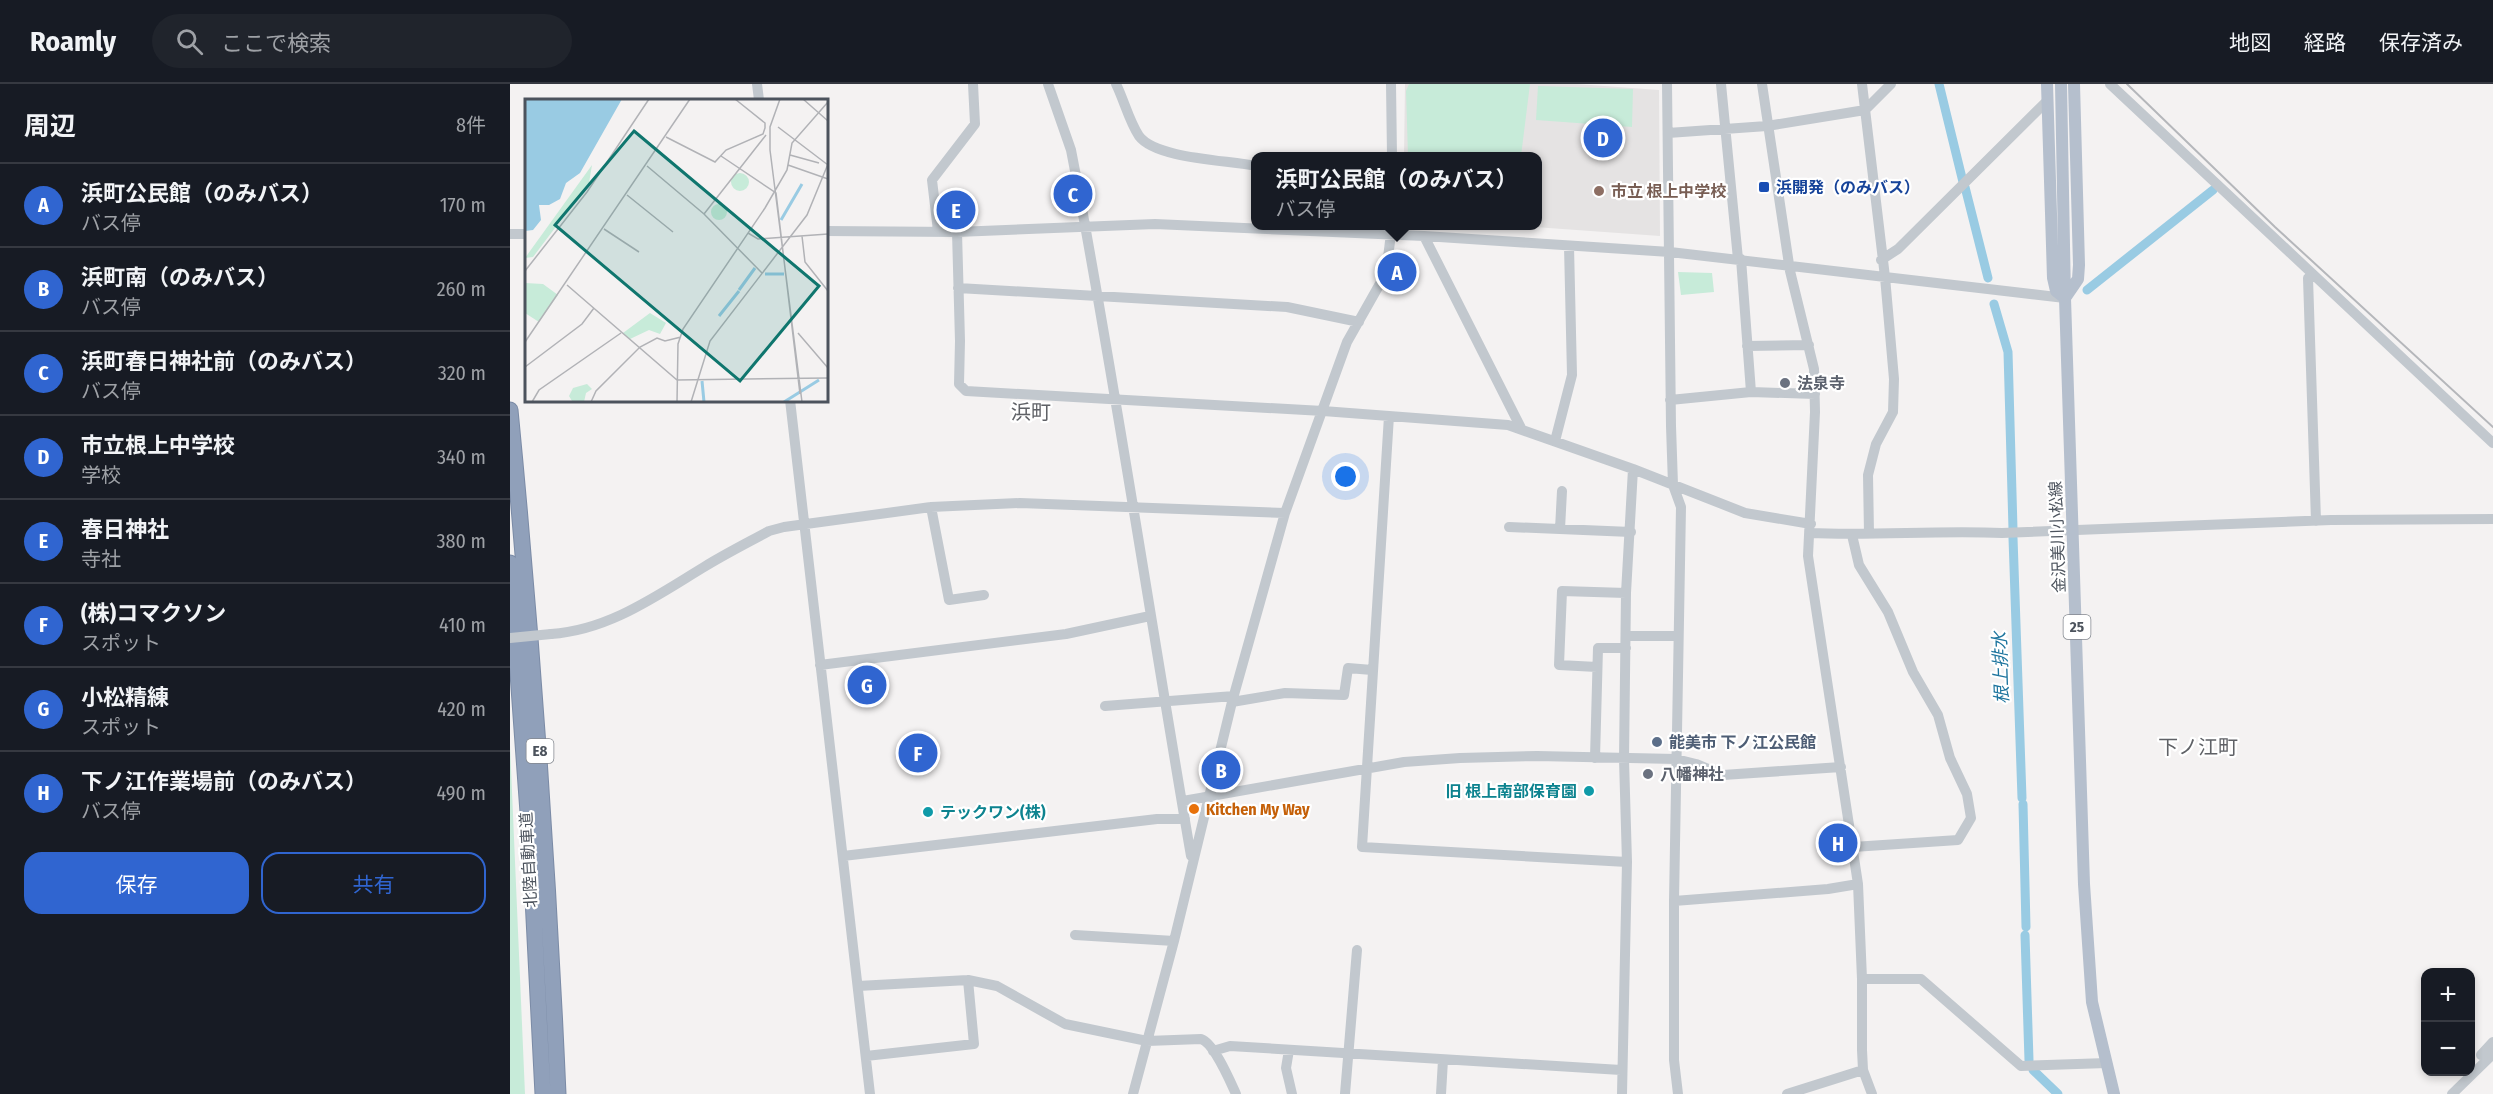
<!DOCTYPE html>
<html lang="ja">
<head>
<meta charset="utf-8">
<style>
  body { margin:0; font-family:"Fira Sans Condensed","Noto Sans JP",sans-serif; background:#20242c; color:#f1f3f6 }
  .controls { position:absolute; right:18px; bottom:18px; display:grid; overflow:hidden; border-radius:12px; box-shadow:0 3px 9px #0003 }
  .controls button { width:54px; height:54px; display:grid; place-items:center; padding:0; border:0; border-bottom:2px solid #363941; background:#171b24; color:#f1f3f6; font:30px sans-serif }
  .you { position:absolute; left:836px; top:393px; width:21px; height:21px; margin:-15px; border:4px solid #fff; border-radius:50%; background:#1a73e8; box-shadow:0 0 0 9px #1a73e833 }
  .badge { display:grid; place-items:center; width:39px; height:39px; border-radius:50%; background:#3065d0; color:#fff; font-size:20px; font-weight:700 }
  .pin { position:absolute; translate:-50% -50%; border:3px solid #fff; box-shadow:0 2px 6px #0006 }
  .popup { position:absolute; left:741px; top:68px; width:291px; height:78px; box-sizing:border-box; display:grid; place-content:center; border-radius:12px; background:#171b24; filter:drop-shadow(0 2px 4px #0005); font-size:20px; white-space:nowrap; color:#9ea1a6 }
  .popup b { font-size:22px; color:#f1f3f6 }
  .popup::after { content:''; position:absolute; left:50%; top:100%; margin-left:-12px; border:12px solid transparent; border-top-color:#171b24 }
  .list { margin:0; padding:0; list-style:none }
  h2 { display:flex; justify-content:space-between; align-items:center; height:78px; margin:0; padding:0 24px; font-size:26px }
  h2 small { font-size:20px; font-weight:400; color:#9ea1a6 }
  .list li { display:grid; grid-template-columns:39px 1fr auto; gap:18px; align-items:center; box-sizing:border-box; height:84px; padding:0 24px; border-top:2px solid #363941 }
  .list b { display:block; font-size:22px; white-space:nowrap }
  .list p { margin:0; font-size:20px; white-space:nowrap; color:#9ea1a6 }
  .list em { font-size:20px; font-style:normal; color:#9ea1a6 }
  .actions { display:flex; gap:12px; padding:18px 24px }
  .actions a { flex:1; padding:14px 0; border:2px solid #3065d0; border-radius:18px; text-align:center; font-size:21px; color:#3065d0 }
  .actions .main { background:#3065d0; color:#fff }
  .icon { flex:none; width:33px; height:33px; fill:none; stroke:currentColor; stroke-width:2; stroke-linecap:round; stroke-linejoin:round }
  .map { position:relative; flex:none; width:1983px; height:1010px; overflow:hidden }
  header { display:flex; align-items:center; gap:36px; box-sizing:border-box; height:84px; padding:0 30px; background:#171b24; border-bottom:2px solid #363941 }
  header strong { font-size:28px }
  nav { display:flex; gap:33px; margin-inline-start:auto; font-size:21px }
  .search { width:420px; height:54px; background:#20242c; display:flex; align-items:center; gap:15px; box-sizing:border-box; padding:0 21px; border-radius:33px; color:#9ea1a6; font-size:22px }
  main { display:flex }
  aside { flex:1; background:#171b24 }
  .map>svg:first-child { display:block }
  .education { fill:#e5e3e3 }
  .green { fill:#c7ebd9 }
  .lines { fill:none; stroke-linecap:round; stroke-linejoin:round }
  .canal { stroke:#99cbe3; stroke-width:9 }
  .highway-casing { stroke:#7b8ba6; stroke-width:17 }
  .minor { stroke:#c2c8ce; stroke-width:10 }
  .major { stroke:#b5bfcd; stroke-width:12 }
  .highway { stroke:#90a0ba; stroke-width:15 }
  .rail { stroke:#b5b7bb; stroke-width:2 }
  .minor-bridge { stroke:#c2c8ce; stroke-width:10 }
  .transit-dot { fill:#1a4fb4; stroke:#fff; stroke-width:2 }
  .education-dot { fill:#8d6e63; stroke:#fff; stroke-width:2 }
  .worship-dot { fill:#6b7280; stroke:#fff; stroke-width:2 }
  .service-dot { fill:#5c6f8a; stroke:#fff; stroke-width:2 }
  .culture-dot { fill:#0f9aa8; stroke:#fff; stroke-width:2 }
  .food-dot { fill:#e8710a; stroke:#fff; stroke-width:2 }
  .labels { text-anchor:middle; stroke-width:4.5; stroke-linejoin:round; paint-order:stroke }
  .shield { fill:#fff; stroke:#82878e; stroke-width:1.5 }
  .shield-label { font-size:15px; font-weight:bold; fill:#4c535d }
  .transit-label { font-size:16px; font-weight:bold; fill:#164399; stroke:#fff; text-anchor:start }
  .education-label { font-size:16px; font-weight:bold; fill:#785e54; stroke:#fff; text-anchor:start }
  .worship-label { font-size:16px; font-weight:bold; fill:#5b616d; stroke:#fff; text-anchor:start }
  .street-label { font-size:16px; fill:#4c535d; stroke:#fff }
  .service-label { font-size:16px; font-weight:bold; fill:#4e5e75; stroke:#fff; text-anchor:start }
  .culture-label { font-size:16px; font-weight:bold; fill:#0d838f; stroke:#fff; text-anchor:end }
  .food-label { font-size:16px; font-weight:bold; fill:#c56008; stroke:#fff; text-anchor:start }
  .water-label { font-size:18px; font-style:italic; fill:#1e759e; stroke:#fff }
  .quarter-label { font-size:20px; fill:#5f6166; stroke:#fff }
  .inset-river { fill:none; stroke:#99cbe3; stroke-width:3 }
  .inset-road { fill:none; stroke:#b1b2b6; stroke-width:1.5 }
  .view { fill:#0f766e; fill-opacity:0.15; stroke:#0f766e; stroke-width:3 }
  .inset-edge { fill:none; stroke:#4c535d; stroke-width:3 }
</style>
</head>
<body>
<header>
<strong>Roamly</strong>
<div class="search"><svg class="icon" aria-label="search" viewBox="0 0 24 24"><circle cx="10" cy="10" r="6"/><path d="M15 15l6 6"/></svg>ここで検索</div>
<nav><a>地図</a><a>経路</a><a>保存済み</a></nav>
</header>
<main>
<aside>
<h2>周辺<small>8件</small></h2>
<ul class="list">
<li><span class="badge">A</span><div><b>浜町公民館（のみバス）</b><p>バス停</p></div><em>170 m</em></li>
<li><span class="badge">B</span><div><b>浜町南（のみバス）</b><p>バス停</p></div><em>260 m</em></li>
<li><span class="badge">C</span><div><b>浜町春日神社前（のみバス）</b><p>バス停</p></div><em>320 m</em></li>
<li><span class="badge">D</span><div><b>市立根上中学校</b><p>学校</p></div><em>340 m</em></li>
<li><span class="badge">E</span><div><b>春日神社</b><p>寺社</p></div><em>380 m</em></li>
<li><span class="badge">F</span><div><b>(株)コマクソン</b><p>スポット</p></div><em>410 m</em></li>
<li><span class="badge">G</span><div><b>小松精練</b><p>スポット</p></div><em>420 m</em></li>
<li><span class="badge">H</span><div><b>下ノ江作業場前（のみバス）</b><p>バス停</p></div><em>490 m</em></li>
</ul>
<div class="actions"><a class="main">保存</a><a>共有</a></div>
</aside>
<div class="map">
<svg width="1983" height="1010" viewBox="0 0 1983 1010">
  <rect width="100%" height="100%" fill="#f4f2f2"/>
  <!-- education -->
  <path class="education" d="M895 0H1067L1149 6 1150 152 1011 142H1028V72H894Z"/>
  <!-- green -->
  <path class="green" d="M899 0H1020L1011 72H898L896 7Z
    M1028 2 1123 5 1122 43 1026 36Z
    M1168 188 1202 189 1204 208 1171 211Z
    M0 661 15 1010H0Z"/>
  <g class="lines">
    <!-- canal -->
    <path class="canal" d="M1429 0 1453 98
      M1455 103 1478 194
      M1577 206 1703 106
      M1484 220 1498 268 1503 445
      M1503 454 1512 714
      M1513 720 1516 843
      M1515 851 1519 976
      M1523 986 1548 1010"/>
    <defs>
      <path id="highway" d="M0 326C22 554 38 781 48 1010
        M0 479 20 756 33 1010"/>
    </defs>
    <!-- highway casing -->
    <use href="#highway" class="highway-casing"/>
    <!-- minor -->
    <path class="minor" d="M247 0 249 16
      M538 0 561 66 566 92C608 318 642 545 681 772
      M606 0C614 16 619 37 629 52 646 75 718 76 746 82
      M881 0 882 72
      M1157 0 1161 342 1163 401 1171 423 1164 817V976L1168 1010
      M1211 0 1228 175
      M1252 0 1280 187 1304 285 1305 328 1298 472 1348 800 1352 895V966L1353 986 1362 1010
      M1352 0 1375 193 1384 295 1383 328 1366 360 1358 391 1359 449
      M1600 0 1983 359
      M1158 49 1257 42 1355 26 1381 0
      M316 147 447 148 645 140 914 152 1160 168 1555 214
      M428 147 422 96 465 40 463 0
      M447 148 450 257 449 300 456 307 813 327 998 341 1123 385 1235 429 1301 440
      M0 150H16
      M914 152 1012 346
      M1231 175 1241 308
      M1371 176 1388 165 1537 17
      M1803 191 1798 194 1806 437
      M448 204 777 223 849 238
      M1237 262 1299 261
      M280 316 360 1010
      M1160 316 1241 308 1305 310
      M879 332 852 763 1117 778
      M1045 357 1062 291 1059 162
      M421 423 439 516 474 511
      M999 443 1121 448
      M1050 445 1052 407
      M1300 449C1364 452 1428 446 1492 449L1821 436 1983 435
      M1342 451 1349 481 1378 528 1403 588 1428 631 1440 674 1457 710 1461 734 1448 756 1343 763
      M41 550C99 546 146 512 194 483 215 470 237 459 259 447L274 443 421 423 510 419 775 429
      M1116 552H1168
      M310 581 556 550 640 532
      M1087 583 1049 581 1052 507 1116 509
      M722 618 775 609 834 611 838 584 862 586
      M595 622 724 612
      M1085 674 1088 564H1116
      M673 717 894 678 950 674 1027 672 1166 675 1186 680 1213 691 1331 683
      M333 772 647 735H675
      M1164 817 1318 805 1348 800
      M565 851 664 857
      M1352 895H1411L1511 982 1597 979
      M348 902 458 896 487 902 555 940 637 957 691 955C704 959 720 997 726 1010
      M779 966 776 984 782 1010
      M703 967 720 962 1111 986
      M1971 971 1983 958
      M356 972 464 960 458 896
      M623 1010 664 857 722 618 775 429 837 258 876 189 882 142
      M835 1010 847 866
      M931 1010 933 976
      M1112 1010 1117 778 1114 675 1116 509 1123 385
      M1277 1010 1353 986
      M1942 1010 1983 970"/>
    <!-- major -->
    <path class="major" d="M1537 0 1543 194 1546 207 1555 214 1568 195 1569 181 1564 0
      M1551 0 1555 214 1574 800 1582 918 1604 1010"/>
    <!-- highway -->
    <use href="#highway" class="highway"/>
    <!-- rail -->
    <path class="rail" d="M1617 0 1765 143 1983 343"/>
    <!-- minor-bridge -->
    <path class="minor-bridge" d="M0 554 41 550"/>
  </g>
  <!-- markers -->
  <rect class="transit-dot" x="1248" y="97" width="12" height="12" rx="3"/>
  <circle class="education-dot" cx="1089" cy="107" r="6"/>
  <g class="worship-dot">
    <circle cx="1275" cy="299" r="6"/>
    <circle cx="1138" cy="690" r="6"/>
  </g>
  <circle class="service-dot" cx="1147" cy="658" r="6"/>
  <g class="culture-dot">
    <circle cx="1079" cy="707" r="6"/>
    <circle cx="418" cy="728" r="6"/>
  </g>
  <circle class="food-dot" cx="684" cy="725" r="6"/>
  <g class="labels">
    <!-- shield labels -->
    <g class="shield">
      <rect x="1553.5" y="531" width="27" height="24" rx="4.5"/>
      <rect x="16.5" y="655" width="27" height="24" rx="4.5"/>
    </g>
    <g class="shield-label">
      <text x="1567" y="548">25</text>
      <text x="30" y="672">E8</text>
    </g>
    <!-- transit labels -->
    <g class="transit-label">
      <text x="1266" y="109">浜開発（のみバス）</text>
    </g>
    <!-- education labels -->
    <g class="education-label">
      <text x="1101" y="113">市立 根上中学校</text>
    </g>
    <!-- worship labels -->
    <g class="worship-label">
      <text x="1287" y="305">法泉寺</text>
      <text x="1150" y="696">八幡神社</text>
    </g>
    <!-- street labels -->
    <g class="street-label">
      <text transform="translate(1547 453) rotate(-92)" y="6">金沢美川小松線</text>
      <text transform="translate(18 776) rotate(-93)" y="6">北陸自動車道</text>
    </g>
    <!-- service labels -->
    <g class="service-label">
      <text x="1159" y="664">能美市 下ノ江公民館</text>
    </g>
    <!-- culture labels -->
    <g class="culture-label">
      <text x="1067" y="713">旧 根上南部保育園</text>
      <text x="430" y="734" text-anchor="start">テックワン(株)</text>
    </g>
    <!-- food labels -->
    <g class="food-label">
      <text x="696" y="731">Kitchen My Way</text>
    </g>
    <!-- water labels -->
    <g class="water-label">
      <text transform="translate(1491 584) rotate(-92)" y="6">根上排水</text>
    </g>
    <!-- quarter labels -->
    <g class="quarter-label">
      <text x="521" y="335">浜町</text>
      <text x="1688" y="670">下ノ江町</text>
    </g>
  </g>
  <!-- overview -->
  <g transform="translate(15 15)">
    <rect width="303" height="303" fill="#f4f2f2"/>
    <path d="M67 66 64 84 8 158 0 159ZM206 83a9 9 0 1 1 18 0a9 9 0 1 1-18 0ZM186 113a8 8 0 1 1 16 0a8 8 0 1 1-16 0ZM0 184 18 185 33 196 14 223 0 214ZM125 214 141 224 135 235 124 231 105 240 98 234ZM62 285 67 290 61 294 59 303 47 302 44 297 48 289Z" fill="#c7ebd9"/>
    <path d="M0 0H97L55 74 41 84 35 100 24 106H14L16 121 8 131 0 132Z" fill="#99cbe3"/>
    <path class="inset-river" d="M256 121 277 85M240 175H259M214 191 230 169M194 217 214 192M177 282 179 303M259 303 294 281"/>
    <path class="inset-road" d="M255 0 245 28V51L277 303M278 0 303 22M253 28 303 66M141 38 190 63 201 51 238 35 240 29V24L210 0M265 56 294 64M196 57 251 94 275 295M263 66 303 80M122 67 179 115 237 174M102 96 148 133M179 115 241 36M79 130 114 153M223 134 233 140 303 135M277 137 280 163 303 192M0 172 62 93 124 0M42 186 152 281 303 279M273 234 303 269M0 243 165 0M0 268 57 225 69 209M7 303 14 291 96 234M66 303 71 292 115 248 132 239 140 242 156 238M152 303 153 245 158 230 240 109 262 71 267 44 303 3M166 303 185 242 282 116 303 65"/>
    <path class="view" d="M109 32 294 187 215 282 30 126Z"/>
    <rect width="303" height="303" class="inset-edge"/>
  </g>
</svg>
<div class="controls">
<button>+</button>
<button>−</button>
</div>
<div class="you"></div>
<div class="pin badge" style="left:887px;top:188px">A</div>
<div class="popup"><b>浜町公民館（のみバス）</b>バス停</div>
<div class="pin badge" style="left:711px;top:686px">B</div>
<div class="pin badge" style="left:563px;top:110px">C</div>
<div class="pin badge" style="left:1093px;top:54px">D</div>
<div class="pin badge" style="left:446px;top:126px">E</div>
<div class="pin badge" style="left:408px;top:669px">F</div>
<div class="pin badge" style="left:357px;top:601px">G</div>
<div class="pin badge" style="left:1328px;top:759px">H</div>
</div>
</main>
</body>
</html>
